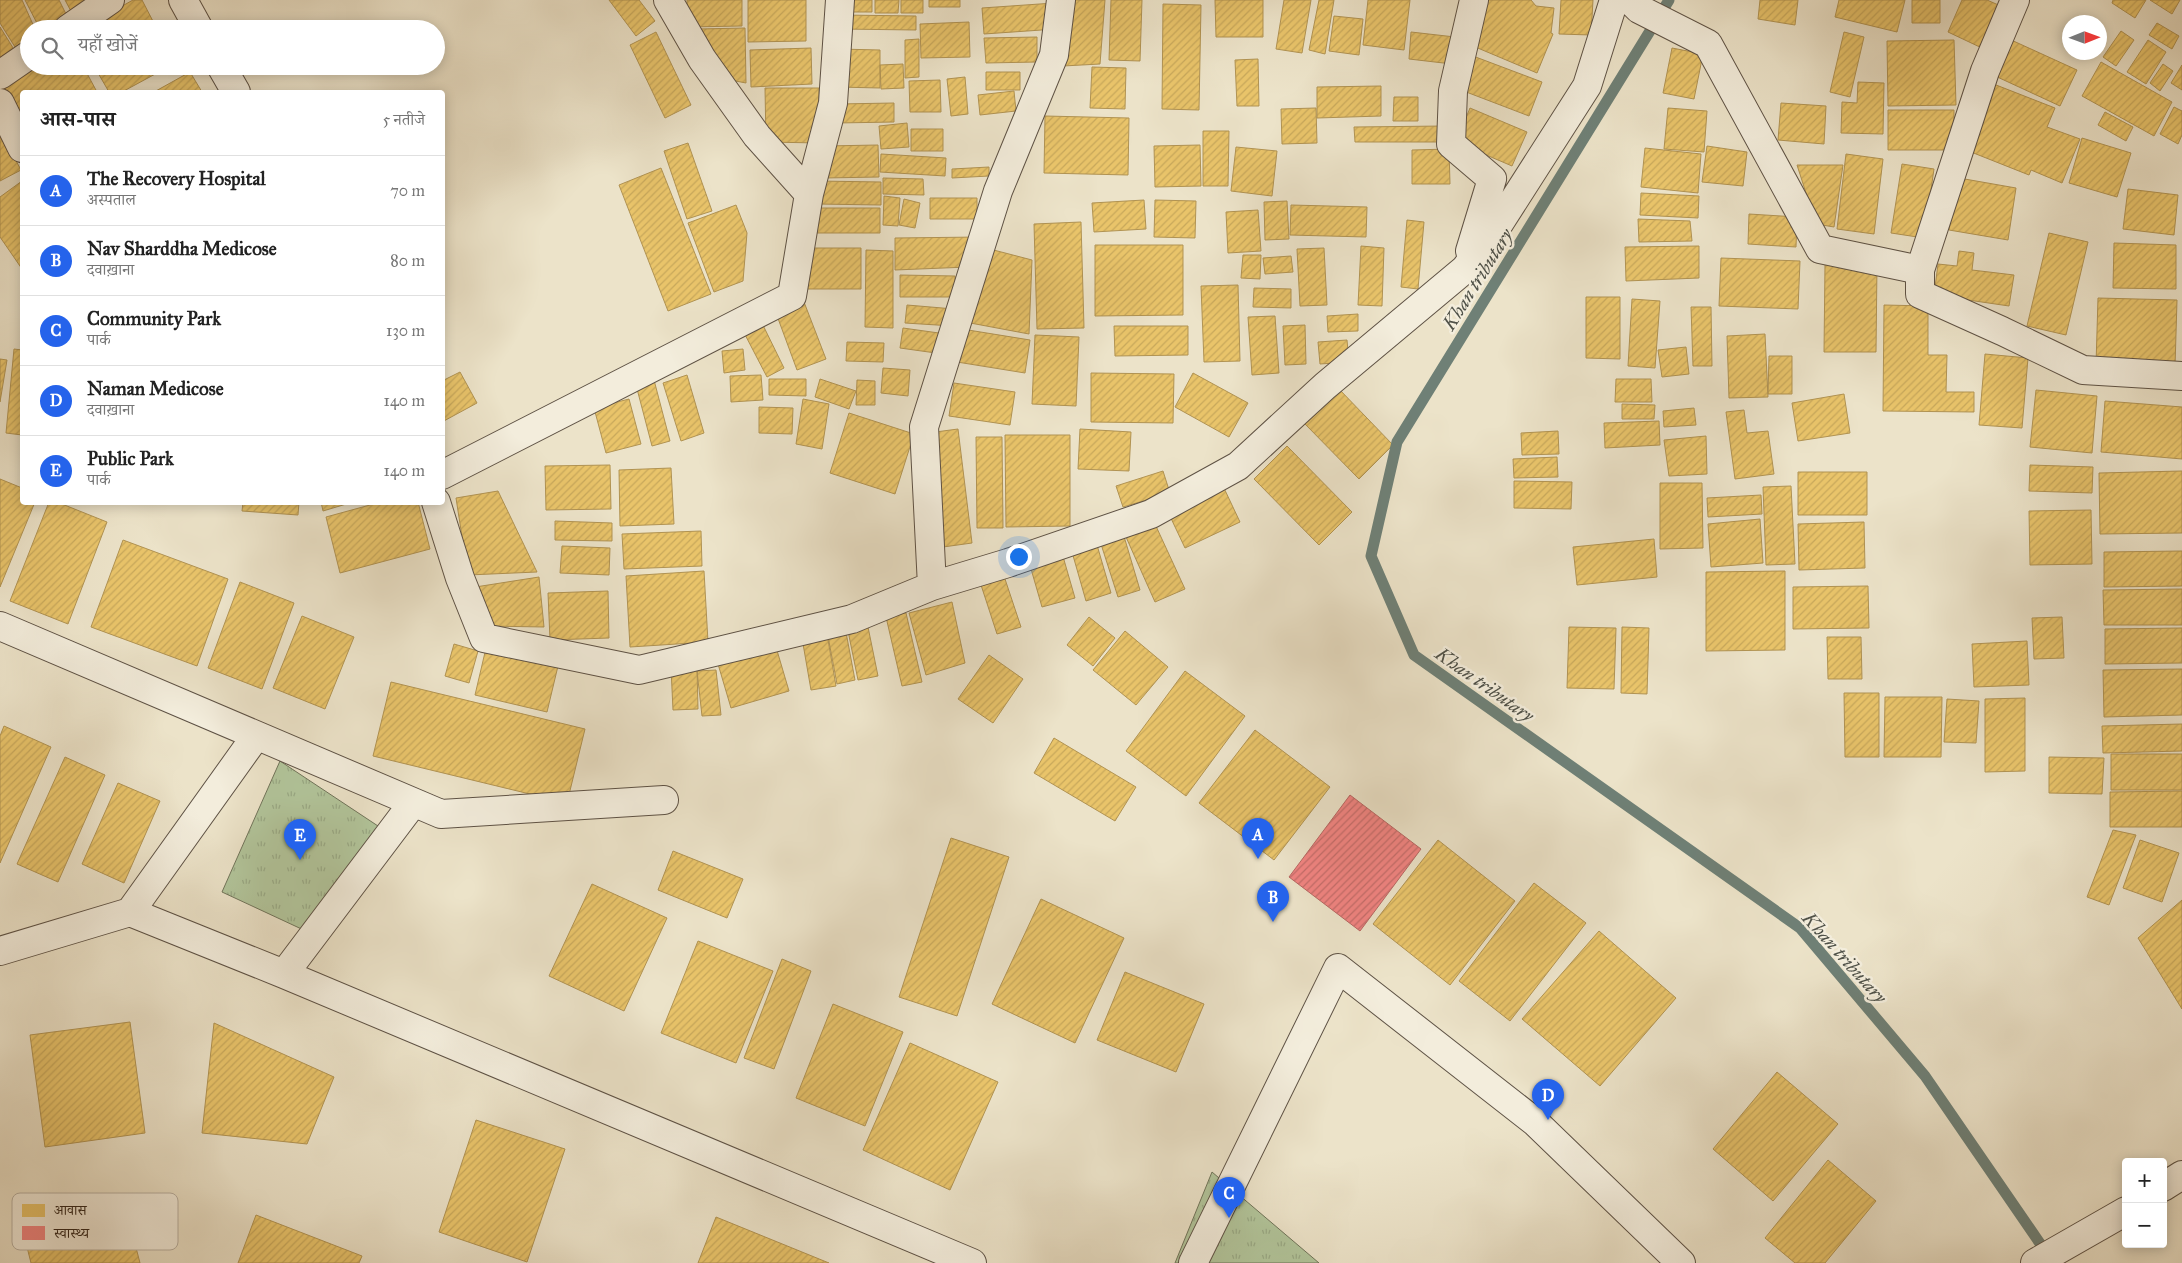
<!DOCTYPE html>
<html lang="hi">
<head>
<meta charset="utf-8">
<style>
  body { margin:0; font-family:"IM FELL Great Primer","Noto Serif Devanagari",serif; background:#f6f6f6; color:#222 }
  .controls { position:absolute; right:15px; bottom:15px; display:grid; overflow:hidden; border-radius:5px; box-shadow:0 2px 12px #0003 }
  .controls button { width:45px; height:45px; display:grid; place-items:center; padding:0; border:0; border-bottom:1px solid #e0e0e0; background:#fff; color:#222; font:25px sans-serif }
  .compass { position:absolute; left:2062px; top:15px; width:45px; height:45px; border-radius:50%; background:#fff; box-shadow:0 2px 12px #0003; rotate:89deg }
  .you { position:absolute; left:1018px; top:556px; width:18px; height:18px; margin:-12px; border:4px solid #fff; border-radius:50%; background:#1a73e8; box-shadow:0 0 0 8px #1a73e833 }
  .badge { display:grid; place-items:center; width:32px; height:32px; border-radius:50%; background:#2563eb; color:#fff; font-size:16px; font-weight:700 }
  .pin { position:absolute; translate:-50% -41px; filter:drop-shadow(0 1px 2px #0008) }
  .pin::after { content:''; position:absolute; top:26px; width:18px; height:15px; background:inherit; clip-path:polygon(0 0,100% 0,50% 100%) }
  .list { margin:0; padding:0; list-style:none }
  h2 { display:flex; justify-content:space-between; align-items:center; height:65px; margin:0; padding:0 20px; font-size:21px }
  h2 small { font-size:16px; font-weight:400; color:#767676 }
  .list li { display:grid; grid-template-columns:32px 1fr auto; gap:15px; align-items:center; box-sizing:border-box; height:70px; padding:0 20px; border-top:1px solid #e0e0e0 }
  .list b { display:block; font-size:19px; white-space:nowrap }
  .list p { margin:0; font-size:16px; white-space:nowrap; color:#767676 }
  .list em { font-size:16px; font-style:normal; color:#767676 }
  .icon { flex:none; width:28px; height:28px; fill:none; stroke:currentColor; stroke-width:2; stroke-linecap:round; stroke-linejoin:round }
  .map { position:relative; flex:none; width:2182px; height:1263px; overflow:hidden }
  .search { position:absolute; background:#fff; box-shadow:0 2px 12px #0003; left:20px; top:20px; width:425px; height:55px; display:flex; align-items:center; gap:12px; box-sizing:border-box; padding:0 18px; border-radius:28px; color:#767676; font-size:19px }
  .panel { position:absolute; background:#fff; box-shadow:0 2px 12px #0003; left:20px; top:90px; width:425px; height:415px; border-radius:5px }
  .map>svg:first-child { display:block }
  .park { fill:url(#park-tufts); stroke:#70745a }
  .homes { fill:url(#homes-hatch); stroke:#b19352 }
  .health { fill:url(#health-hatch); stroke:#b86762 }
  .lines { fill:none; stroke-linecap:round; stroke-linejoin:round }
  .stream { stroke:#6f8076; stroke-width:11 }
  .minor-casing { stroke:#5e5245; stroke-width:30 }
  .minor { stroke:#f3eddc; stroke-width:28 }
  .labels { text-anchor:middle; stroke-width:5; stroke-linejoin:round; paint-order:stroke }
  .water-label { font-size:19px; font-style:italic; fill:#4f5148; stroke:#f3eddc }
  .key { fill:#f3eddc; stroke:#b8b0a2; stroke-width:1 }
  .key-label { font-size:14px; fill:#2f2219 }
</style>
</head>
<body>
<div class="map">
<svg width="2182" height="1263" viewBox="0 0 2182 1263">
  <defs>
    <pattern id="park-tufts" width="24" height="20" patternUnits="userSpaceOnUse" patternTransform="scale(1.25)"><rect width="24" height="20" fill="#b2c59b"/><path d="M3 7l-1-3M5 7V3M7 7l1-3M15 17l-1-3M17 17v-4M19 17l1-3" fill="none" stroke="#99a985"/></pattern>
    <pattern id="homes-hatch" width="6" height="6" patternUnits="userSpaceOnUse" patternTransform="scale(1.25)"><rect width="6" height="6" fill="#e9c46a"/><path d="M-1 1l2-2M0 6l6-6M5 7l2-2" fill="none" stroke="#c8a85b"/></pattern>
    <pattern id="health-hatch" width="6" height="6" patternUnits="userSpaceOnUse" patternTransform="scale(1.25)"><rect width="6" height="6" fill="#f28482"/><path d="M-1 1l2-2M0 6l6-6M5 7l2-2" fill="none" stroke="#c46c6a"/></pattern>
  </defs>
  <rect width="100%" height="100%" fill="#ece3c9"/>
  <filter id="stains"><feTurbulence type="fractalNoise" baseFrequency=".004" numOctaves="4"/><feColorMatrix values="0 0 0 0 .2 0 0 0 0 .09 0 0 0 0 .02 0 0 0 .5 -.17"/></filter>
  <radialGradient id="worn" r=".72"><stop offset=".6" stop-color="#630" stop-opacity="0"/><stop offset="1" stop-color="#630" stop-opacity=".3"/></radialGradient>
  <!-- park -->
  <path class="park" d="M280 761 381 828 323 939 222 892Z
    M1212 1172 1319 1263H1175Z"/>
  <!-- homes -->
  <path class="homes" d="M0 0H22L35 29H29V39L15 47 0 23Z
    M25 0H59L69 20 52 29H40Z
    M65 0H99L73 15Z
    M133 0H142L157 29H81Z
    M609 0H639L655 21 636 36Z
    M687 0H742V26L687 27Z
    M748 0H806V41L748 42Z
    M846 0H872V12H846Z
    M875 0H899L898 13H875Z
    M901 0H923V13H901Z
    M929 0H960V7H929Z
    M1068 0H1105L1100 64 1063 66Z
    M1111 0H1142L1140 61 1109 60Z
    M1215 0H1263V37H1216Z
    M1284 0H1311L1302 53 1276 49Z
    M1319 0H1334L1325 54 1309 50Z
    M1368 0H1410L1404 50 1363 45Z
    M1479 0H1531L1536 6 1554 8 1551 33 1553 34 1537 73 1473 46Z
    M1561 0H1593L1591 35 1559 34Z
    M1760 0H1798L1795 25 1758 19Z
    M1839 0H1905L1897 32 1835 17Z
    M1912 0H1940V23H1912Z
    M1962 0H1987L2003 7 1984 49 1948 32Z
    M2113 0H2146L2135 18 2112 3Z
    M2150 0H2180L2172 14Z
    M1054 3 1056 29 984 34 982 8Z
    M1163 4 1201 5 1199 110 1162 109Z
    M841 15 916 16V30L841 29Z
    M1334 16 1363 19 1359 55 1329 51Z
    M969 22 970 57 921 58 920 24Z
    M2157 23 2179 36 2172 49 2149 35Z
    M0 27 15 51 0 60Z
    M745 28 746 83 725 79 698 29Z
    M2121 31 2134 40 2116 66 2103 57Z
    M656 32 691 105 665 118 630 45Z
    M1411 32 1455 37 1452 64 1409 59Z
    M1844 32 1864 37 1850 97 1830 92Z
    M1037 37V62L986 63 984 38Z
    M919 39V77L905 78V40Z
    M2009 39 2077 70 2060 106 1993 75Z
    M1954 40 1956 105 1888 106 1887 41Z
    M2148 40 2166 52 2146 84 2127 72Z
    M811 48 812 84 751 87 750 50Z
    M1672 48 1703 54 1694 99 1663 93Z
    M838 49 880 50V88L837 87Z
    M1473 56 1542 82 1529 116 1461 90Z
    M1258 59 1259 106H1237L1235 60Z
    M2101 62 2172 102 2154 136 2082 96Z
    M903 64 904 88 881 89 880 65Z
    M2163 64 2173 71 2160 91 2150 83Z
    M2182 65V90L2171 83Z
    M29 66H83L97 92H22V121L1 81Z
    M94 66H170L122 92H109Z
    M1092 67 1126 68 1125 109 1090 108Z
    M190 72 202 92H154Z
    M986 72H1020V90H986Z
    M965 77 968 114 951 116 947 79Z
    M940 80 941 112H910L909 81Z
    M1858 82 1884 83 1883 134 1841 133 1842 102 1857 103Z
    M1991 83 2055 108 2047 127 2080 139 2062 183 2031 170 2029 175 1966 150Z
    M1381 86V116L1317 118V87Z
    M765 88H819V143L766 142Z
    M1014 91 1016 111 980 115 978 95Z
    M1394 97H1418V121H1393Z
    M894 103V122L837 123V104Z
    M1781 103 1826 106 1824 144 1778 140Z
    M2174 107 2182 111V135L2178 144 2160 134Z
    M1316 108 1317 143 1282 144 1281 109Z
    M1470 108 1527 132 1512 166 1456 142Z
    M1668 108 1707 111 1704 152 1664 149Z
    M1888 110H1954V150H1888Z
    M2105 112 2133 127 2126 141 2098 125Z
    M1045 116 1129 118 1128 175 1044 173Z
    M907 123 909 147 881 149 879 126Z
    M1444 126V142H1355L1354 127Z
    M911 129H943V151H911Z
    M0 131 21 170 0 181Z
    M1203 131H1229L1228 186H1203Z
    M2082 138 2131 153 2117 197 2069 183Z
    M688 143 712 211 687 219 664 151Z
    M878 145 879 177 824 178V146Z
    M1200 145 1201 186 1155 187 1154 146Z
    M1707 146 1747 152 1743 186 1702 182Z
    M1236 147 1277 151 1272 196 1231 191Z
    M1645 148 1701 154 1698 193 1641 187Z
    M1449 149 1450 184H1412V150Z
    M881 154 946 158 945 176 880 172Z
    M1846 154 1883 159 1874 234 1837 229Z
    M1902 164 1934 169 1924 238 1891 233Z
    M1797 165H1843L1834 227 1816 224Z
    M989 167V176L952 178V169Z
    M661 168 711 294 668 311 619 185Z
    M883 178 923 179 924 195 883 194Z
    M1959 178 2016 188 2008 240 1949 230Z
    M22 181V269L0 237V197Z
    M818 181 881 182V205L817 204Z
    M2128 189 2178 195 2174 235 2123 229Z
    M1641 193 1699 196 1698 218 1640 215Z
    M884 196 900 198 898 226 883 225Z
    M930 198H977V219H930Z
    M904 199 920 203 915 228 899 225Z
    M1144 200 1146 229 1094 232 1092 203Z
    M1155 200 1196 201 1195 238 1154 237Z
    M1287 201 1289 239 1265 240 1264 202Z
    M736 205 747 233 743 281 714 292 688 223Z
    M1291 205 1367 207 1366 237 1290 235Z
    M810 208H880V233H810Z
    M1258 210 1261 251 1228 253 1226 212Z
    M1749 214 1797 217 1796 247 1748 244Z
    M1638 219 1690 221 1692 241 1639 242Z
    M1407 220 1424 222 1418 289 1401 287Z
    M1081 222 1084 328 1037 329 1034 224Z
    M2049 233 2088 242 2066 335 2027 326Z
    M980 237 968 267 895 270V238Z
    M2114 243 2176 245V289L2113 288Z
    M1095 245H1183V315L1095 316Z
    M1361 246 1384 248 1382 306 1358 305Z
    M1699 246V278L1626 281 1625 247Z
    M982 247 1032 260 1029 334 965 322Z
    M803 248H861V289H803Z
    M1324 248 1327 305 1300 306 1297 249Z
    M866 250 893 251V328L865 327Z
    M1959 251 1974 253 1972 270 2014 275 2009 306 1934 295 1938 264 1957 266Z
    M1243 255H1261L1260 279 1241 278Z
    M1291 256 1293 272 1265 274 1263 258Z
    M1721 258 1800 261 1798 309 1719 306Z
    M1825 264H1877L1876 352H1824Z
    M900 275 955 276V297H900Z
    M1238 285 1240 361 1204 362 1201 286Z
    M1254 288 1291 289V308L1253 307Z
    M1586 297H1620V359L1586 358Z
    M2098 298 2177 300 2175 367 2096 365Z
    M1632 299 1660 301 1655 368 1628 366Z
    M804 302 826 359 797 370 776 313Z
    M907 305 954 309 953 326 905 323Z
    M1884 305 1928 306V355H1947L1946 392H1974V412L1883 411Z
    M1691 307H1711L1712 366H1693Z
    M1358 314V331L1328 332 1327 316Z
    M758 315 784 368 767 377 740 325Z
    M1275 316 1279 373 1252 375 1248 317Z
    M1305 325 1306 364 1285 365 1283 326Z
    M1114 326H1188V355L1115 356Z
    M903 328 946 334 943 354 900 348Z
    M962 329 1030 340 1025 373 957 362Z
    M1765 334 1768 397 1729 398 1727 336Z
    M1035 335 1079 337 1076 406 1032 404Z
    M1347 340 1349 362 1320 364 1318 342Z
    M847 342 884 343 883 362 846 361Z
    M1686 347 1689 374 1662 377 1658 350Z
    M14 349 22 350V435L6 433Z
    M743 349 745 370 724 373 722 351Z
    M1985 354 2028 358 2022 428 1979 425Z
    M1769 356H1792V394H1768Z
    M0 359 7 360 0 402Z
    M883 368 910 370 908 396 881 393Z
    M460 372 477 403 442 422V381Z
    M1091 373 1174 374 1173 423 1091 422Z
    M1193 373 1248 403 1229 437 1175 407Z
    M687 375 704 433 681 441 663 383Z
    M761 375 763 400 731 402 730 376Z
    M769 379H806V396L769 395Z
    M820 379 856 391 849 409 815 397Z
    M1616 379H1651L1652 402H1615Z
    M654 380 670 441 652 446 636 385Z
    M857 380 875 381V405H856Z
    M954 383 1015 392 1010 425 949 416Z
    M1339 389 1393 445 1359 479 1304 423Z
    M2036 390 2097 396 2092 453 2030 447Z
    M1844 394 1850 433 1798 441 1792 403Z
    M629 399 641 444 606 453 594 408Z
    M803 399 829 404 822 449 796 444Z
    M2105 401 2182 407V459L2101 452Z
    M1622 404 1655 405 1654 419H1622Z
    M759 407 793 408 792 434 759 433Z
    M1694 408 1696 425 1664 427 1663 411Z
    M1744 410 1747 433 1768 431 1774 474 1735 479 1726 412Z
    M849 413 914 434 895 494 830 473Z
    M1659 421 1660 445 1605 448 1604 423Z
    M958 429 972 543 943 547 928 433Z
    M1080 429 1131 432 1129 471 1078 469Z
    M1558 431 1559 454 1522 455 1521 433Z
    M1005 435H1070V526L1006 527Z
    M1706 436 1707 474 1669 476 1664 440Z
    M976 437H1002L1003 528H977Z
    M1287 446 1352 512 1319 545 1254 479Z
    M1557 457 1558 477 1514 478 1513 459Z
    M610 465 611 509 546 510 545 466Z
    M2030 465 2093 467 2092 493 2029 491Z
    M671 468 674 524 620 526 619 470Z
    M1163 471 1170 493 1123 507 1116 486Z
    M2182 471V533L2100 534 2099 473Z
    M1798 472H1867V515H1798Z
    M0 479 22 488V502H35L0 587Z
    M1514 481 1572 482 1571 509 1514 508Z
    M1660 483H1702L1703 548 1660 549Z
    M1223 486 1240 522 1185 548 1168 512Z
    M1791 486 1795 564 1766 565 1763 487Z
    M498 491 537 572 468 575 456 498Z
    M1761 495 1762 514 1708 517 1707 498Z
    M49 502H57L107 522 68 624 10 601Z
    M243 502H299L298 515 242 511Z
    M321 502H353L323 511Z
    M381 502H418L430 549 340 573 326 517Z
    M2091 510 2092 564 2030 565 2029 511Z
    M1760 519 1763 563 1711 567 1708 524Z
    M555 521 612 523V541L555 540Z
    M1864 522 1865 568 1799 570 1798 524Z
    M1155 524 1185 589 1155 602 1126 537Z
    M701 531 702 566 624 569 622 534Z
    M1123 533 1140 590 1118 597 1100 541Z
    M1654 539 1657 577 1577 585 1573 547Z
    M123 540 228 579 197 666 91 627Z
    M1097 545 1111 593 1086 601 1072 552Z
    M562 546 610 548 609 575 560 573Z
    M2182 551V586L2104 587V552Z
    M1062 553 1075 598 1042 607 1029 562Z
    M704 571 708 642 630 647 626 576Z
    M1785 571V650L1706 651V572Z
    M1004 576 1021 627 997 634 981 585Z
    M539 577 544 627 486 626 469 588Z
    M240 582 294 603 262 689 208 668Z
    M1868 586 1869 628 1793 629V587Z
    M2182 589V625H2104L2103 590Z
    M608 591 609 638 550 640 548 593Z
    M952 602 965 663 926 675 909 613Z
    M906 613 922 682 902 686 886 617Z
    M302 616 354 637 325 709 273 688Z
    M1089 617 1115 638 1093 666 1067 645Z
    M2062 617 2064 658 2034 659 2032 618Z
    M845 627 855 680 837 684 827 631Z
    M868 627 878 676 858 680 848 631Z
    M1569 627 1616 628 1614 689 1567 688Z
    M1622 627 1649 628 1647 694 1621 693Z
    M2182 628V663L2105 664V629Z
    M1125 631 1168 667 1136 705 1093 670Z
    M827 634 836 686 811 690 802 638Z
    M1827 637H1861L1862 679H1828Z
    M2027 641 2029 685 1974 687 1972 644Z
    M454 644 478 651 469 683 445 676Z
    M776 647 789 691 731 708 718 664Z
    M486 648 558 666 547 712 475 695Z
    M989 655 1023 679 993 723 958 699Z
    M697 667 698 709 673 710 671 668Z
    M2182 669V715L2104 717 2103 670Z
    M716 670 721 715 702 716 697 671Z
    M1185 671 1245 716 1186 796 1126 751Z
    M391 682 585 729 567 803 373 756Z
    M1844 693H1879V757H1845Z
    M1885 697H1942L1941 757H1884Z
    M2025 698V771L1985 772V699Z
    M1947 699 1979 701 1976 743 1944 742Z
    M2182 724V751L2103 753 2102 726Z
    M4 726 51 747 0 863V736Z
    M1255 730 1330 787 1274 860 1199 803Z
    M1054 738 1136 787 1115 821 1034 773Z
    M2111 754H2182V790H2111Z
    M65 757 105 775 58 882 17 864Z
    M2049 757 2104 758 2102 794 2049 793Z
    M118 783 160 801 124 883 82 864Z
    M2182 791V827H2110V792Z
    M2113 830 2136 835 2109 905 2087 897Z
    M951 838 1009 857 957 1016 899 997Z
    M1438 840 1515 901 1450 985 1373 924Z
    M2140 840 2179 853 2162 902 2123 888Z
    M673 851 743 879 727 918 658 890Z
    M1534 883 1586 923 1510 1021 1459 981Z
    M592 884 667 918 624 1011 549 976Z
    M1041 899 1124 938 1075 1043 992 1004Z
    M2182 900V1009L2138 938Z
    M1599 931 1676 998 1600 1086 1522 1019Z
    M698 941 773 971 736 1063 661 1033Z
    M782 959 811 971 774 1069 744 1058Z
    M1125 972 1204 1004 1176 1072 1097 1040Z
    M833 1004 903 1032 865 1126 796 1098Z
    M130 1022 145 1133 45 1147 30 1035Z
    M214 1023 334 1077 307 1144 202 1133Z
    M910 1043 998 1082 950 1190 863 1150Z
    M1777 1072 1838 1124 1773 1201 1713 1149Z
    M476 1120 565 1149 527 1262 439 1232Z
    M1828 1160 1876 1201 1825 1263H1795L1765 1238Z
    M126 1209 140 1263H31L24 1235Z
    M256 1215 362 1256 359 1263H238Z
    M716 1217 829 1263H698Z"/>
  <!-- health -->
  <path class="health" d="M1350 795 1421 849 1360 931 1289 877Z"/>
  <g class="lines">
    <!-- stream -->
    <path class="stream" d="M1669 0 1397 442 1371 556 1414 655 1800 928 1925 1076 2048 1255"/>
    <defs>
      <path id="minor" d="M183 0 199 29
        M668 0 702 59 757 136 809 194
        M1630 0 1639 9 1708 44 1820 249 1920 270V294L2002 331 2083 370 2182 376
        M68 29 110 0
        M221 66 236 92
        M0 75 29 55
        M0 103 22 148
        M1470 251 1492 179 1451 144 1453 91 1474 0
        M1920 270 1985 71 2015 0
        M442 475 792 296 809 194 833 103 840 0
        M436 502 460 578 484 638 639 670 852 619 932 586 1008 563 1151 514 1238 466 1325 386 1465 269 1500 222 1587 86 1614 0
        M932 586 924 427 998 191 1054 55 1061 0
        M0 626 441 814 664 800
        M130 912 256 736
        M0 951 130 912 284 974 972 1263
        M284 974 413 803
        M2163 1187 2182 1175
        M1193 1263 1338 968 1535 1122 1681 1263
        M2035 1263 2126 1211"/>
    </defs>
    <!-- minor casing -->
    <use href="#minor" class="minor-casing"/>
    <!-- minor -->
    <use href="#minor" class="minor"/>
  </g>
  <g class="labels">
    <!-- water labels -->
    <g class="water-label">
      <text transform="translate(1477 279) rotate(-58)" y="7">Khan tributary</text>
      <text transform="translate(1485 684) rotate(35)" y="7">Khan tributary</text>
      <text transform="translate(1845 957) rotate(48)" y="7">Khan tributary</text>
    </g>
  </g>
  <!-- legend -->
  <rect x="12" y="1193" width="166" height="57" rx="8" class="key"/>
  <rect x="22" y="1204" width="23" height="13" fill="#e9c46a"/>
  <rect x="22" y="1226" width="23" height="14" fill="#f28482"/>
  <g class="key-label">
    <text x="54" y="1215">आवास</text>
    <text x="54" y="1238">स्वास्थ्य</text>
  </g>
  <rect width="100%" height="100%" filter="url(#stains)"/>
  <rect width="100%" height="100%" fill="url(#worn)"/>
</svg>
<div class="controls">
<button>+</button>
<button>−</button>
</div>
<svg class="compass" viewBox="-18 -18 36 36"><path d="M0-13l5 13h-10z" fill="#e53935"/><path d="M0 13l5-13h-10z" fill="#767676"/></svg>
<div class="you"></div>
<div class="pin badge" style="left:1258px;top:859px">A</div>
<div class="pin badge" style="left:1273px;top:922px">B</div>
<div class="pin badge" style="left:1229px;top:1218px">C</div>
<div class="pin badge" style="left:1548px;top:1120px">D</div>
<div class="pin badge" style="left:300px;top:860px">E</div>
<div class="search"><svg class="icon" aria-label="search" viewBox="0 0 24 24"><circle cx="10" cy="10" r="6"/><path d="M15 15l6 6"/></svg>यहाँ खोजें</div>
<section class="panel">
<h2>आस-पास<small>5 नतीजे</small></h2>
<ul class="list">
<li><span class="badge">A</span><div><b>The Recovery Hospital</b><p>अस्पताल</p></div><em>70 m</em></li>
<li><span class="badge">B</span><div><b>Nav Sharddha Medicose</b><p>दवाख़ाना</p></div><em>80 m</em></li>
<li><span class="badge">C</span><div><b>Community Park</b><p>पार्क</p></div><em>130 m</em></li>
<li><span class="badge">D</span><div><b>Naman Medicose</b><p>दवाख़ाना</p></div><em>140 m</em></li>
<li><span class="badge">E</span><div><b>Public Park</b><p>पार्क</p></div><em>140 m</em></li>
</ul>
</section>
</div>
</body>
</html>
